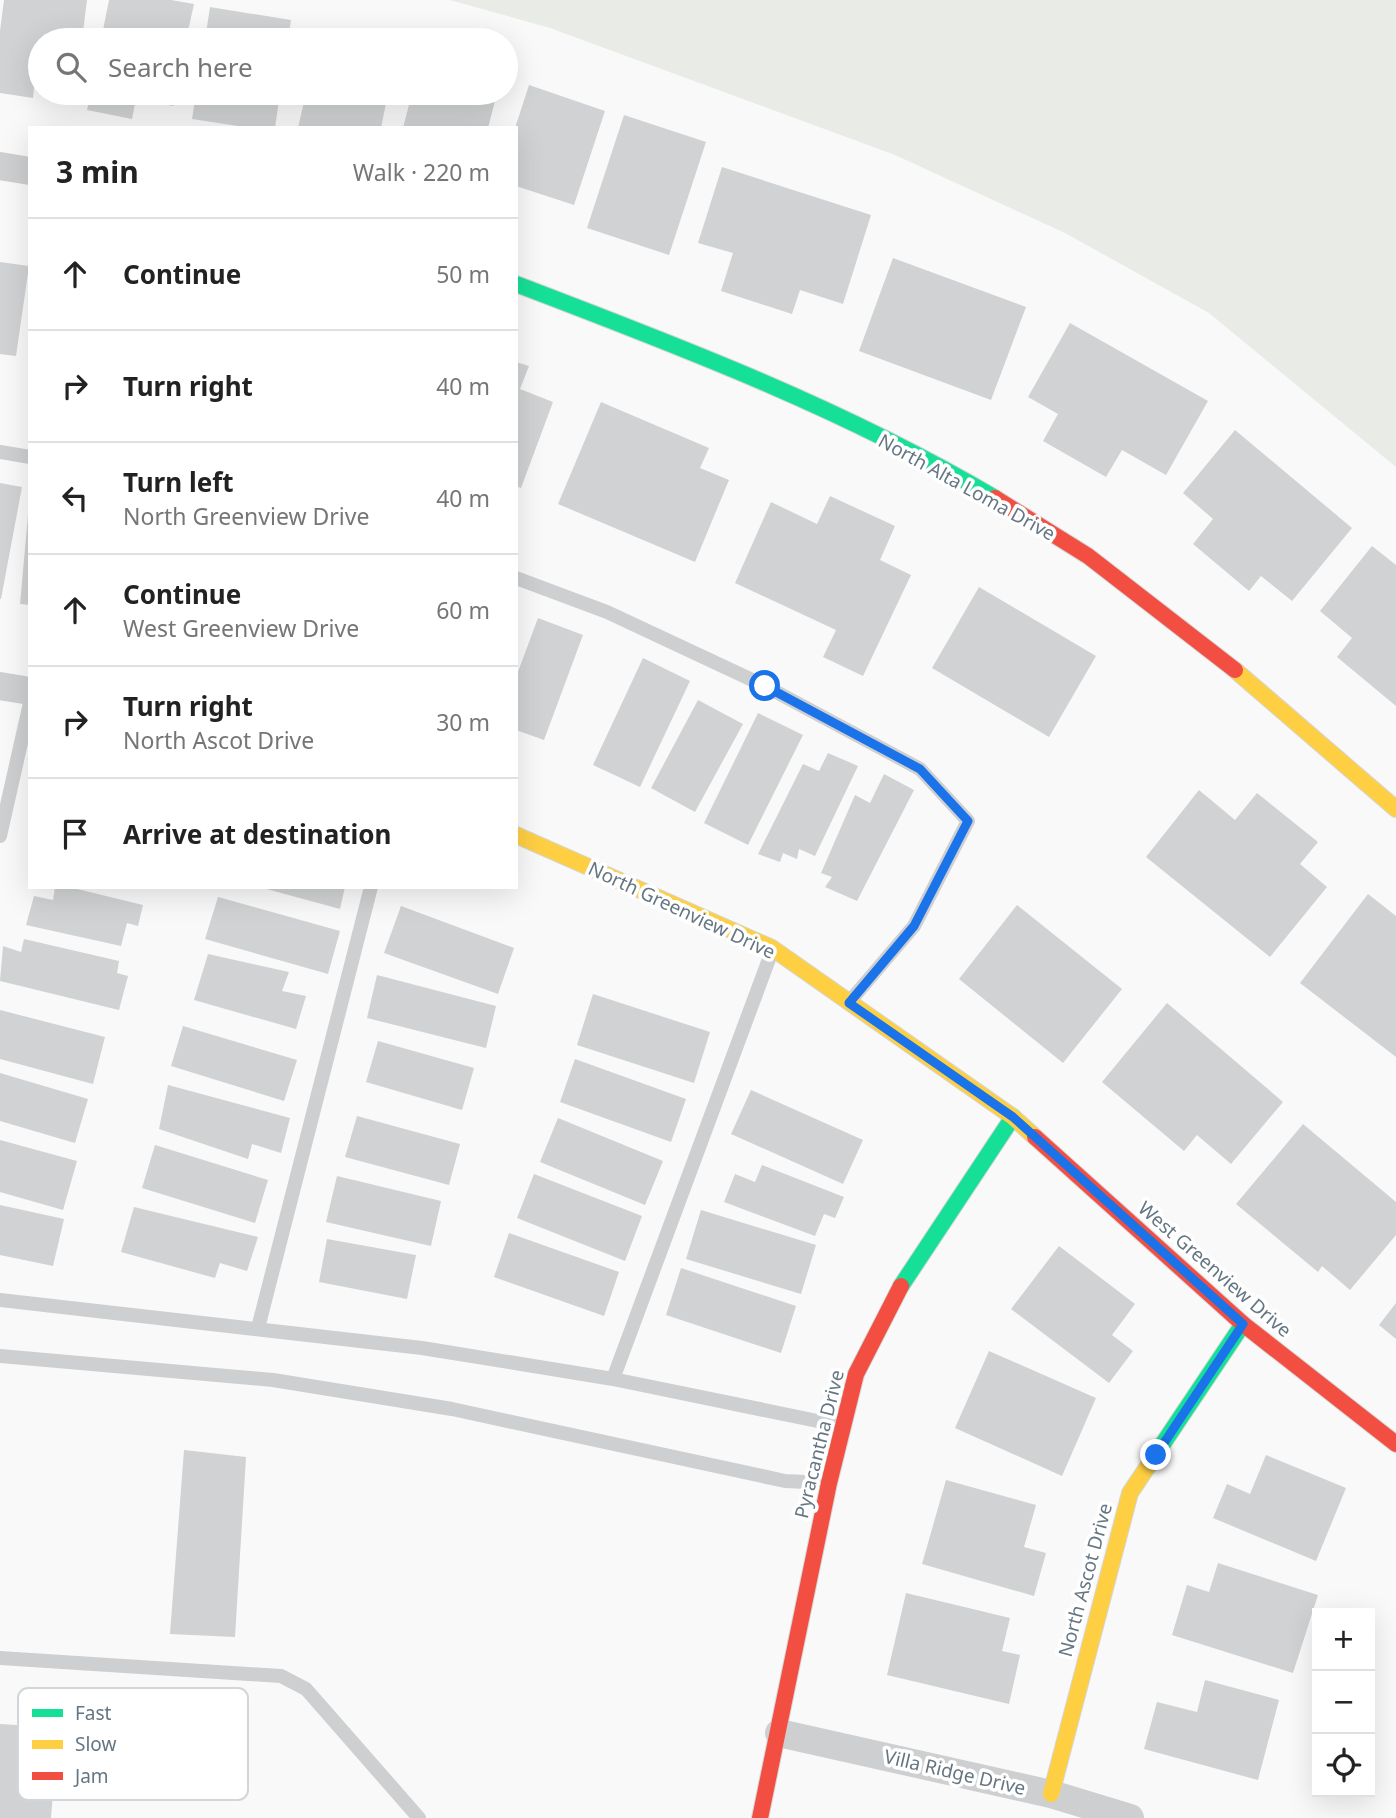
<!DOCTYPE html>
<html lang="en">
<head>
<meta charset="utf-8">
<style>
  body { margin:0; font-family:"Noto Sans",sans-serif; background:#f6f6f6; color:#222 }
  .controls { position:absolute; right:21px; bottom:21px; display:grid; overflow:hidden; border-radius:0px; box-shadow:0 7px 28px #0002 }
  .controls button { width:63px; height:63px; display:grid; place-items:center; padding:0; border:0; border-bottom:2px solid #e0e0e0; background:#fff; color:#222; font:35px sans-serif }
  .stop { position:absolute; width:21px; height:21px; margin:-16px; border:5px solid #1a73e8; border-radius:50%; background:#fff }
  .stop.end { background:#1a73e8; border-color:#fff; box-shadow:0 2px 7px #0008 }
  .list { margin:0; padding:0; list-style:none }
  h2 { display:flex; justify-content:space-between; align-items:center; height:91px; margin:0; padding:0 28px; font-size:30px }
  h2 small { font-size:23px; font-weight:400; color:#767676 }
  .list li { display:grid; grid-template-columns:46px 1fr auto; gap:21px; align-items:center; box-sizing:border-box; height:112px; padding:0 28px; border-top:2px solid #e0e0e0 }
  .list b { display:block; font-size:26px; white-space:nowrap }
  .list p { margin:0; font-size:23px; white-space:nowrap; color:#767676 }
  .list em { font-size:23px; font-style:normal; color:#767676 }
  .icon { flex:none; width:38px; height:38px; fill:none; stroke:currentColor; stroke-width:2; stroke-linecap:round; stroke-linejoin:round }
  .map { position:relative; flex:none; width:1396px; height:1818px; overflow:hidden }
  .search { position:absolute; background:#fff; box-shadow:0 7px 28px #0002; left:28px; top:28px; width:490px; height:77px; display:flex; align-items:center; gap:18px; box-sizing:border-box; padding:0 24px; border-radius:38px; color:#767676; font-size:26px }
  .panel { position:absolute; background:#fff; box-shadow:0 7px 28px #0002; left:28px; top:126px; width:490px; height:763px; border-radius:0px }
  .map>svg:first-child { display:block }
  .green { fill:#e8ebe6 }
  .building { fill:#d0d2d3 }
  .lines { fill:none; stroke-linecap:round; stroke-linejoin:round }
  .fast-casing { stroke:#d5d6d7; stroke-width:18 }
  .slow-casing { stroke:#d5d6d7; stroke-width:18 }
  .jam-casing { stroke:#d5d6d7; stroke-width:18 }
  .lane { stroke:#cecfd0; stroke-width:14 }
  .street { stroke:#cecfd0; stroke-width:28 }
  .fast { stroke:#16e098; stroke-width:16 }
  .slow { stroke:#ffcf43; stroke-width:16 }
  .jam { stroke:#f24e42; stroke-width:16 }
  .route { stroke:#1a73e8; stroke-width:9 }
  .labels { text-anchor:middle; stroke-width:7; stroke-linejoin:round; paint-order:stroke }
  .street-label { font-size:19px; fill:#657683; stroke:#fff }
  .key { fill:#fff; stroke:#d1d6da; stroke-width:2 }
  .key-label { font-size:19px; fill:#657683 }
</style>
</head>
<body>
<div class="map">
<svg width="1396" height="1818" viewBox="0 0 1396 1818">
  <rect width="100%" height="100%" fill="#f9f9f9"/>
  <!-- green -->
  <path class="green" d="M450 0H1396V467L1209 313 1065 233 895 155 550 28Z"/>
  <!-- building -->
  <path class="building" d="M4 0H87L82 40H40V77H35L33 98 0 93V31Z
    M109 0H171L194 4 186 40H101Z
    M210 7 291 20 288 40H205Z
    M319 29 365 39V40H316Z
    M529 85 605 111 574 205 516 186 515 128Z
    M91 93H176L173 106 136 99 132 119 87 110Z
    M196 93H280L275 128H251L192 119Z
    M306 93H388L381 128H298Z
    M412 93H497L488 128H403Z
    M624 115 706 142 669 255 587 228Z
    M722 167 871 215 843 304 800 290 792 314 721 291 733 253 698 243Z
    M893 258 1026 307 991 400 859 351Z
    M0 262 29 266 16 356 0 354Z
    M1070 323 1208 401 1166 475 1122 450 1106 477 1043 441 1058 414 1028 397Z
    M516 362 529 366 520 389 553 402 521 488 516 486Z
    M601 402 709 448 700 468 729 480 695 562 558 504Z
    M1235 430 1352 528 1292 601 1261 576 1249 591 1193 544 1213 519 1183 493Z
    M0 483 22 487 1 599H0Z
    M830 496 895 526 880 560 911 575 863 676 823 657 836 630 735 583 771 502 817 524Z
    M28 515H30V605L20 604Z
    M1372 546 1396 565V706L1337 657 1352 638 1320 611Z
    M979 587 1096 656 1049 737 932 668Z
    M538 618 583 635 544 740 516 730V677Z
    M643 658 690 681 640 787 593 765Z
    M698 700 743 724 695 812 651 788Z
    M758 713 803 735 748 845 704 823Z
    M828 753 858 766 815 856 799 849 797 859 783 853 780 862 758 854 803 764 819 771Z
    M884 774 914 790 857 901 825 887 832 877 821 873 855 795 870 803Z
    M1199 790 1235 820 1257 793 1318 842 1300 864 1327 887 1270 957 1146 857Z
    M55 887H69L143 905 138 926 127 923 121 946 26 925 34 896 53 900Z
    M259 887H345L340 909Z
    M1368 894 1396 916V1057L1300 983Z
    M218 897 340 931 328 974 205 939Z
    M1017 905 1122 989 1063 1063 959 979Z
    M401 906 514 948 498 994 384 953Z
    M24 939 119 961 117 973 128 976 119 1010 0 981 3 946 21 952Z
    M208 954 289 972 282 991 306 996 296 1029 194 1000Z
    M377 975 496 1006 486 1048 367 1018Z
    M593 994 710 1032 694 1083 577 1045Z
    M1167 1003 1283 1102 1231 1164 1197 1135 1184 1151 1102 1082Z
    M0 1010 105 1037 93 1084 0 1059Z
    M183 1026 297 1060 284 1101 171 1066Z
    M378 1041 474 1068 462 1110 366 1082Z
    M575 1059 686 1099 671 1142 560 1102Z
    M0 1073 88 1099 75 1143 0 1121Z
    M168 1085 290 1118 281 1153 252 1144 248 1159 159 1129Z
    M751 1090 863 1140 843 1184 731 1134Z
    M357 1116 460 1144 449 1185 345 1157Z
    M558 1118 663 1161 645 1205 540 1162Z
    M1303 1124 1396 1202V1235L1350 1290 1322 1266 1318 1272 1236 1204Z
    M0 1140 77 1161 63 1210 0 1192Z
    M155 1145 268 1180 255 1223 142 1188Z
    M762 1165 844 1197 835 1218 824 1214 815 1236 724 1202 735 1174 755 1182Z
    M534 1174 642 1216 625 1261 517 1218Z
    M337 1176 441 1201 431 1246 326 1222Z
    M0 1205 64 1219 53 1266 0 1255Z
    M134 1207 258 1237 247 1271 220 1263 215 1278 121 1252Z
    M701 1210 816 1245 801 1294 686 1259Z
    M509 1233 619 1272 604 1316 494 1277Z
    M327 1239 416 1255 407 1299 319 1282Z
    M1059 1246 1135 1304 1112 1335 1133 1351 1109 1383 1011 1309Z
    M681 1268 796 1306 781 1353 666 1315Z
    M1396 1303V1339L1379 1325Z
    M989 1351 1096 1398 1062 1476 955 1428Z
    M184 1450 246 1457 235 1637 170 1634Z
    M1266 1455 1346 1488 1316 1561 1213 1518 1227 1484 1250 1494Z
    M946 1480 1036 1505 1024 1547 1046 1553 1034 1596 922 1564Z
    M1218 1563 1318 1595 1293 1673 1172 1635 1187 1585 1209 1592Z
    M906 1593 1010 1618 1002 1651 1020 1655 1009 1704 887 1675Z
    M1205 1680 1279 1700 1258 1780 1144 1749 1157 1702 1197 1712Z
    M0 1724 32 1726 31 1747 67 1749 65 1772 48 1771 47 1793H53L51 1818H0Z"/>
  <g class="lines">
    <defs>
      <path id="fast" d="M516 284C679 346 844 409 995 498
        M901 1286 1013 1117
        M1150 1463 1243 1324"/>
      <path id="slow" d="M1235 670 1396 809
        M516 835 772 948 1013 1117 1035 1137
        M1051 1794 1130 1493 1150 1463"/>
      <path id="jam" d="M995 498 1088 556 1235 670
        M1035 1137 1243 1324 1396 1444
        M760 1818 829 1483 856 1374 901 1286"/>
    </defs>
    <!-- fast casing -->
    <use href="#fast" class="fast-casing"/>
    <!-- slow casing -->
    <use href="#slow" class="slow-casing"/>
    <!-- jam casing -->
    <use href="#jam" class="jam-casing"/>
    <!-- lane -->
    <path class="lane" d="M0 452 30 457
      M516 578 607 612 765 686 920 769 968 821 914 926 851 1000
      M0 836 30 703
      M0 1300 422 1348 613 1379 842 1426
      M258 1328 371 887
      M0 1356 273 1380 452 1409 785 1481 828 1483
      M613 1379 772 951
      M0 1658 281 1676 306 1689 419 1818"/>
    <!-- street -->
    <path class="street" d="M0 166 30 171
      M0 686 30 691
      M779 1733 1051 1794 1130 1818"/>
    <!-- fast -->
    <use href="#fast" class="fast"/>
    <!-- slow -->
    <use href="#slow" class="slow"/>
    <!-- jam -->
    <use href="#jam" class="jam"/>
  </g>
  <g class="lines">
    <!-- route -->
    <path class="route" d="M765 686 920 769 968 821 914 926 849 1003 1013 1117 1243 1324 1156 1455"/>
  </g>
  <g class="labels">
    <!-- street labels -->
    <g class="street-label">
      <text transform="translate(967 487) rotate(29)" y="7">North Alta Loma Drive</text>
      <text transform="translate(682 910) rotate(25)" y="7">North Greenview Drive</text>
      <text transform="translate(1215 1269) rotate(41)" y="7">West Greenview Drive</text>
      <text transform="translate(819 1444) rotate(-76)" y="7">Pyracantha Drive</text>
      <text transform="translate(1085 1580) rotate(-75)" y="7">North Ascot Drive</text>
      <text transform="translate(955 1772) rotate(13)" y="7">Villa Ridge Drive</text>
    </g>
  </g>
  <!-- legend -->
  <rect x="18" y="1688" width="230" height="112" rx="10" class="key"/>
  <rect x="32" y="1709" width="31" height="8" fill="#16e098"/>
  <rect x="32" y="1740" width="31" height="9" fill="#ffcf43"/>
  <rect x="32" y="1772" width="31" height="8" fill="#f24e42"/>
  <g class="key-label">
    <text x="75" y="1720">Fast</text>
    <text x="75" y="1751">Slow</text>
    <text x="75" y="1783">Jam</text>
  </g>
</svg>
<div class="controls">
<button>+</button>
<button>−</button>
<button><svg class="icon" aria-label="locate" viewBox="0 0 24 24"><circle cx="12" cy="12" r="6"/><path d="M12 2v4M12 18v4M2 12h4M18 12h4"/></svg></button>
</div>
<div class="stop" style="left:765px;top:686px"></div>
<div class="stop end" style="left:1156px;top:1455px"></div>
<div class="search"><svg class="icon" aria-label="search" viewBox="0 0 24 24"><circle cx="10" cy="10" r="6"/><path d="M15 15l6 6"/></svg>Search here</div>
<section class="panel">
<h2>3 min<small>Walk · 220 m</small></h2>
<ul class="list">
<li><svg class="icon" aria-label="ahead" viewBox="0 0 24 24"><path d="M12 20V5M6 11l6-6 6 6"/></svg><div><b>Continue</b></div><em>50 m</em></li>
<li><svg class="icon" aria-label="right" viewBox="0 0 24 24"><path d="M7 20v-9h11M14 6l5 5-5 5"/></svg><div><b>Turn right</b></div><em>40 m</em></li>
<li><svg class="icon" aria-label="left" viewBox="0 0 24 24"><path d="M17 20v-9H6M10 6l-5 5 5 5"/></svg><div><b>Turn left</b><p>North Greenview Drive</p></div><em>40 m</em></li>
<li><svg class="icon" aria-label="ahead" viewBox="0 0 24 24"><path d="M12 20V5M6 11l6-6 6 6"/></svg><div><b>Continue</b><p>West Greenview Drive</p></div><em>60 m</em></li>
<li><svg class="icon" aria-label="right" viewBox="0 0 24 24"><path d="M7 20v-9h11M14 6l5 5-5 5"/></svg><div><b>Turn right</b><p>North Ascot Drive</p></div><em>30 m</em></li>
<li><svg class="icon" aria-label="arrive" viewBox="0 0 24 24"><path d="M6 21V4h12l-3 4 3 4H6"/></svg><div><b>Arrive at destination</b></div></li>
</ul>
</section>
</div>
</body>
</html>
